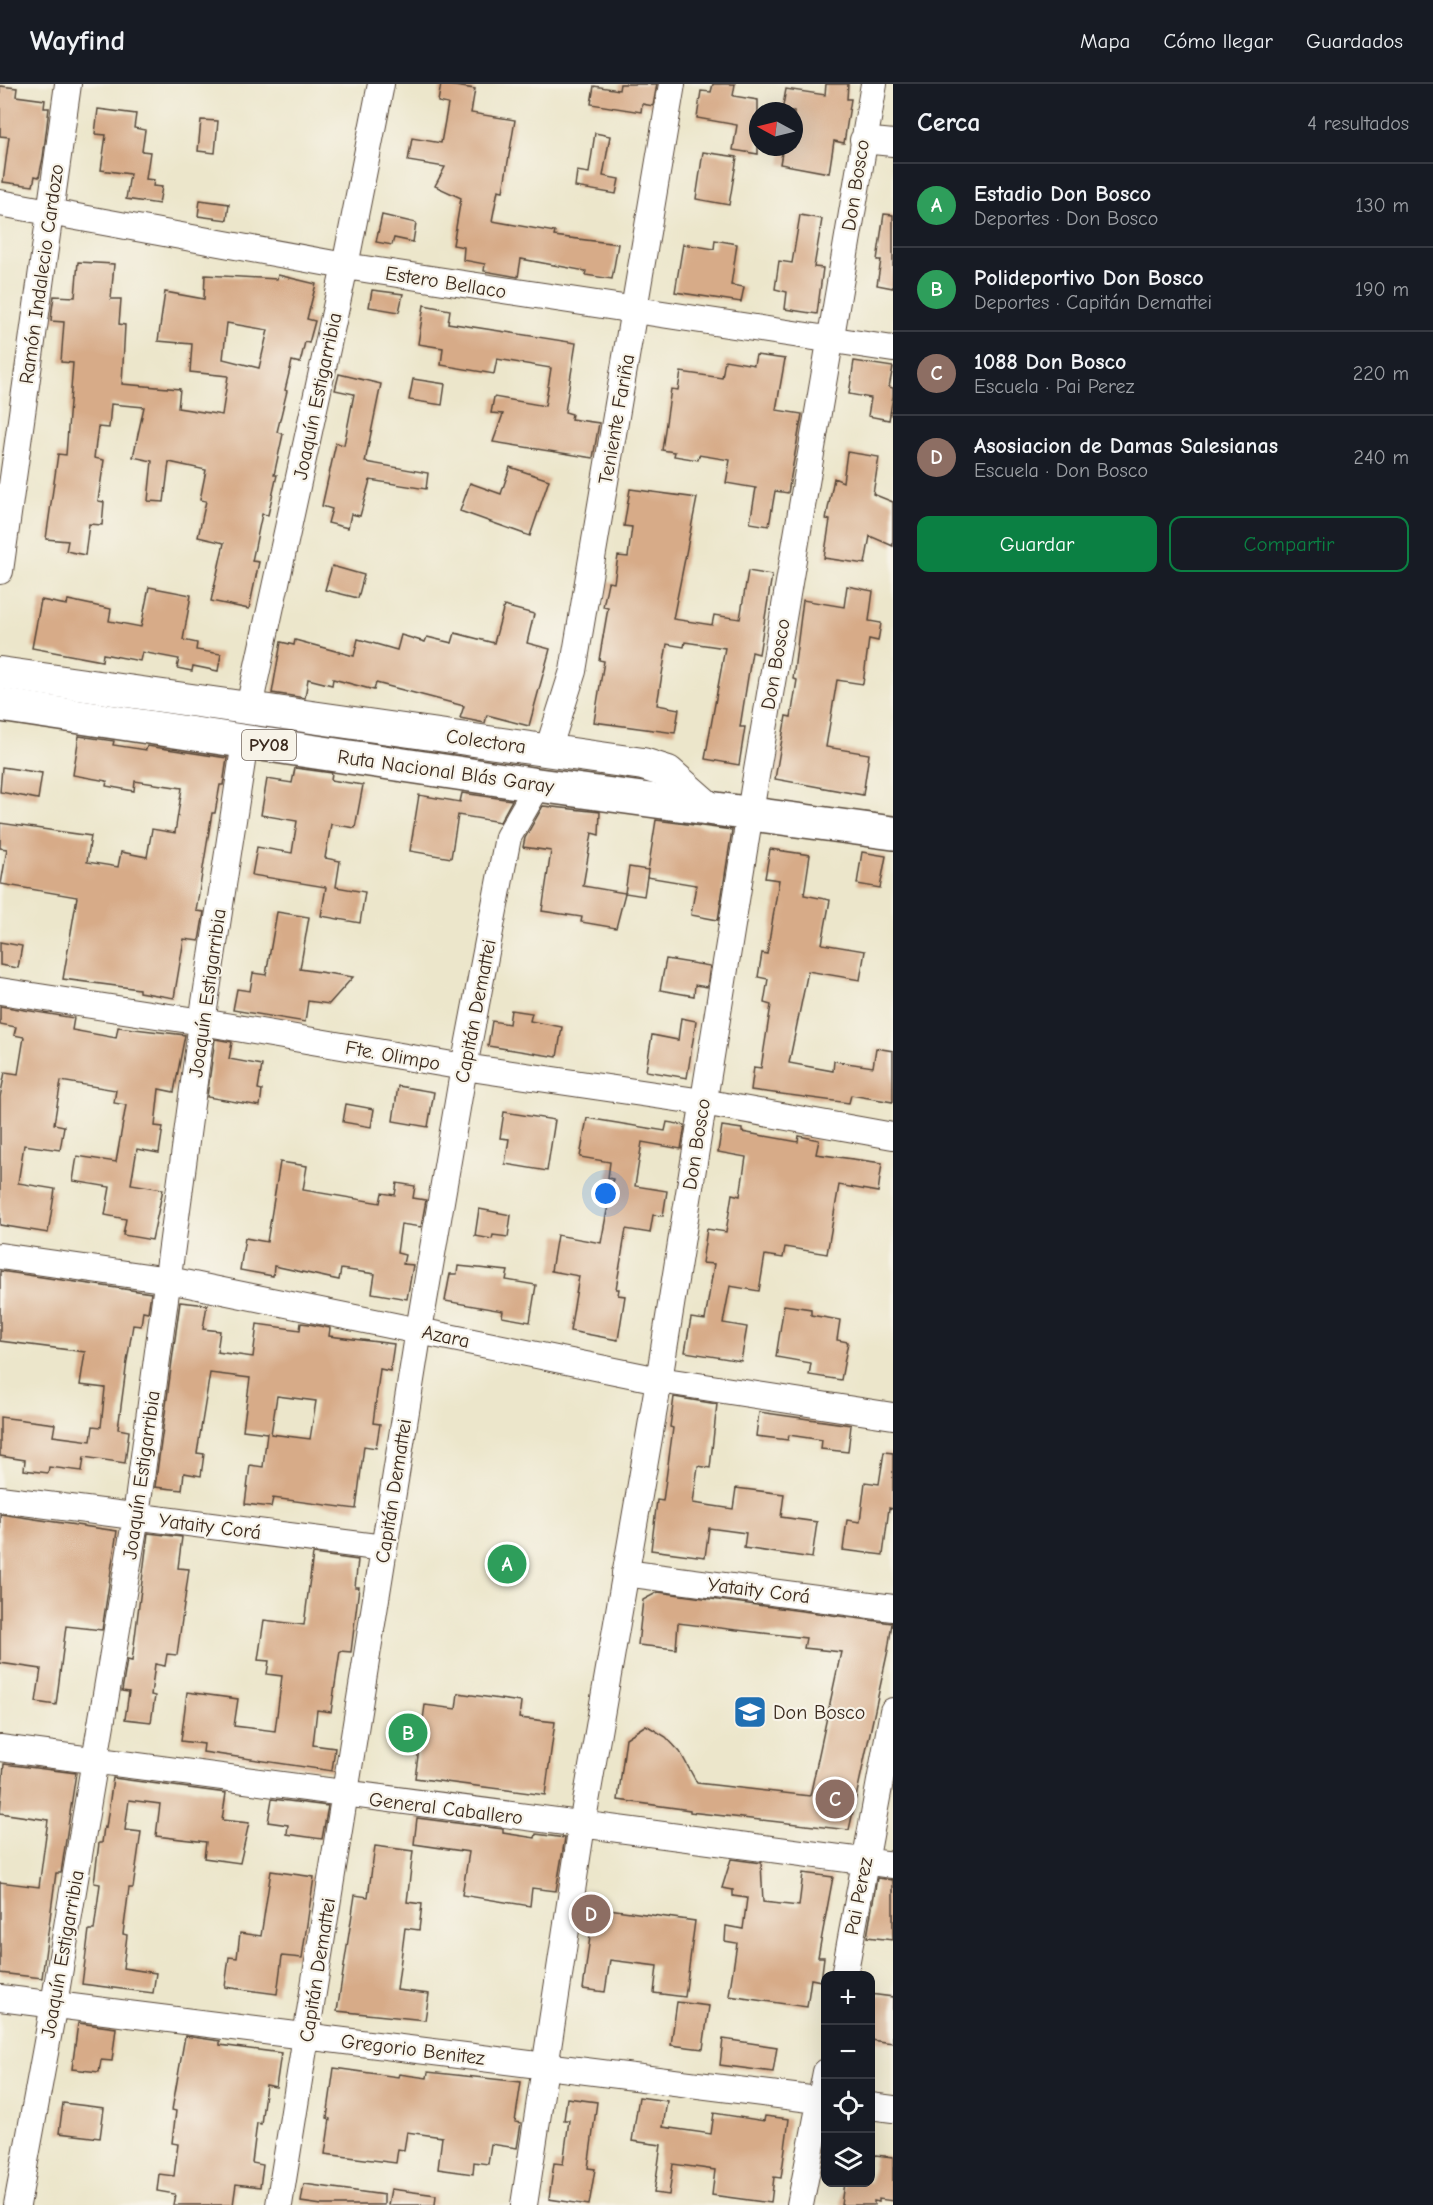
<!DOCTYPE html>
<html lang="es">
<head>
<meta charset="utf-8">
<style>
  body { margin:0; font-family:"Comic Neue",sans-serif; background:#20242c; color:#f1f3f6 }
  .controls { position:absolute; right:18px; bottom:18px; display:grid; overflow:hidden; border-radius:12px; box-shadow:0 6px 24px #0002 }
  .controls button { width:54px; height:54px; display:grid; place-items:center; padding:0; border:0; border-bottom:2px solid #363941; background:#171b24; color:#f1f3f6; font:30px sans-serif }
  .compass { position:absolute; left:749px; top:18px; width:54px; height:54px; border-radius:50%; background:#171b24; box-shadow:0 6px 24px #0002; rotate:277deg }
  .you { position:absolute; left:606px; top:1110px; width:21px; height:21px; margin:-15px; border:4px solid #fff; border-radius:50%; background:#1a73e8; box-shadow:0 0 0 9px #1a73e833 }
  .badge { display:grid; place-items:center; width:39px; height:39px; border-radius:50%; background:#0b8043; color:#fff; font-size:20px; font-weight:700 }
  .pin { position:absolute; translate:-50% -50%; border:3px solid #fff; box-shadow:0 2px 6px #0006 }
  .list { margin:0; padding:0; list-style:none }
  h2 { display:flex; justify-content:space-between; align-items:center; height:78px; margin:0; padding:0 24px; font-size:26px }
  h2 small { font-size:20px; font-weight:400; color:#9ea1a6 }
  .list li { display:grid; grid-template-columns:39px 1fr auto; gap:18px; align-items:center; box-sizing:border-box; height:84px; padding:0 24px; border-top:2px solid #363941 }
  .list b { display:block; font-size:22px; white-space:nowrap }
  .list p { margin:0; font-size:20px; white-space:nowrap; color:#9ea1a6 }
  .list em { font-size:20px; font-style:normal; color:#9ea1a6 }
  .actions { display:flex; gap:12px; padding:18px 24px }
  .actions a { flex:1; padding:14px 0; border:2px solid #0b8043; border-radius:12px; text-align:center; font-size:21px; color:#0b8043 }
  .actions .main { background:#0b8043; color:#fff }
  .icon { flex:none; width:33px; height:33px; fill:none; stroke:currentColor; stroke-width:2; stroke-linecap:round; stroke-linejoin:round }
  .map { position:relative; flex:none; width:893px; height:2121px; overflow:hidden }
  header { display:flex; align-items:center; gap:36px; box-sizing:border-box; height:84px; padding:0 30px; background:#171b24; border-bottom:2px solid #363941 }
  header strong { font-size:28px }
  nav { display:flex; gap:33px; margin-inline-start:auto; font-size:21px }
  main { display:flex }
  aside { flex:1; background:#171b24 }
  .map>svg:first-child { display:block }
  .building { fill:#d7ab88; fill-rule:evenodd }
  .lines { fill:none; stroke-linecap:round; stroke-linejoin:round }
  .minor-casing { stroke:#564638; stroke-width:28 }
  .major-casing { stroke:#564638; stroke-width:34 }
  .highway-casing { stroke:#564638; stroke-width:36 }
  .minor { stroke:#fff; stroke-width:26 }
  .major { stroke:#fff; stroke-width:32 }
  .highway { stroke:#fff; stroke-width:33 }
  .labels { text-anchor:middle; stroke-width:4.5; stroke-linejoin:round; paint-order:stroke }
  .shield { fill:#f7f3e8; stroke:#73665b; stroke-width:1.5 }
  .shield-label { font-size:18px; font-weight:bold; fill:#3b2a1e }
  .street-label { font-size:20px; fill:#3b2a1e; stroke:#f7f3e8 }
  .poi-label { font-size:20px; fill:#3b2a1e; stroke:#f7f3e8; text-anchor:start }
</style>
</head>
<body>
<header>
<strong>Wayfind</strong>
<nav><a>Mapa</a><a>Cómo llegar</a><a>Guardados</a></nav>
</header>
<main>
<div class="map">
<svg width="893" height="2121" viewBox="0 0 893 2121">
  <rect width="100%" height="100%" fill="#f7f3e8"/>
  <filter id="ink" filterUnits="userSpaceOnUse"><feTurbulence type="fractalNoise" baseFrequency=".0167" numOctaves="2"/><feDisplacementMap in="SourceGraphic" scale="12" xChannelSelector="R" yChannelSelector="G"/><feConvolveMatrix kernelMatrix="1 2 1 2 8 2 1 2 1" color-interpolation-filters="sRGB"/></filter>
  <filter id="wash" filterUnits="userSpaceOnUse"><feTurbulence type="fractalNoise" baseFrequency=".008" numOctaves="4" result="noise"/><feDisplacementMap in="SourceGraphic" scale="24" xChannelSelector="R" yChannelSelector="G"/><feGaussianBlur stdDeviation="1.35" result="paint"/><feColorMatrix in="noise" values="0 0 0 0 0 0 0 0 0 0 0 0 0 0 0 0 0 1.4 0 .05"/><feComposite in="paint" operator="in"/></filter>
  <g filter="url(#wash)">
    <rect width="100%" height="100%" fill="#ece6cb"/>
    <g id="blocks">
      <!-- building -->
      <path class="building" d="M441 0 475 5 471 29 515 36 503 107 498 106 492 137 555 148 554 152 618 160 612 195 585 191 586 187 521 175 518 193 484 187 485 180 463 176 464 163 453 161 461 114 435 102 445 83 408 77 412 54 441 59 448 20 438 18Z
        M620 0H657L653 22 642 20 641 28 591 20 594 2 619 6Z
        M713 0H735L733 12 758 16V70L733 66 737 41 697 34 701 7 711 8Z
        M826 0H848L847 15H851L844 59 834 57 829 89 780 80 783 63H794V27H782L786 5 825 11Z
        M0 2 17 4 16 12 45 16 44 24H49L43 74 39 93 35 92 33 102 3 98 9 53 0 52Z
        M98 25 136 30 134 44 145 46 142 67 150 68 146 95 154 96 153 102 162 103 159 120 126 115 130 90 101 86 106 51 95 50Z
        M201 36 218 37 215 69 198 67Z
        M595 49 610 52 603 92 619 95 616 110 575 103 577 87 589 89Z
        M703 68 737 73 729 121 696 115Z
        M200 116 229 120 227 136 198 132Z
        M884 130 893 131V204L877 201 881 176H877Z
        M382 131 416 139 413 158 394 154 392 161 376 158Z
        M800 131 822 135 814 183 823 184 817 230 785 225 787 208 775 205 779 177 792 179Z
        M715 156 737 160 731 201 744 203 741 218 675 208 683 160 714 165Z
        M78 178 114 180 111 215H121L119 240 125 241 122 300 180 305 178 324 222 331 228 292 190 288 192 260 158 257 165 208 204 215 205 191 277 195 278 191 316 200 307 235 315 237 309 259 305 258 300 279 292 277 285 306 287 307 277 348 283 350 274 391H277L268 431 262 430 252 477 259 478 249 525 211 517 224 459 198 453 206 417 200 416 206 386 169 378 164 418 148 417 152 377 133 373 144 323 111 320 109 344 98 343 94 374 104 376 98 417 104 418 102 441 89 440 85 471 66 467 68 457 46 455 58 370 66 371 73 279 61 278 64 238 51 237 52 226 54 212 75 213ZM227 239 268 246 259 284 223 275Z
        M372 206 403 210 399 228 369 223Z
        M424 221 450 226 448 239 576 259 565 328 572 330 571 335 599 339 593 374 493 358 503 330 491 329 494 313 545 322 551 284 497 275 494 290 441 281 443 264 418 260Z
        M756 271 785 275 776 326 802 330 788 409 775 407 769 442 750 439 756 404 726 399 730 376 699 371 698 376 674 372 675 368 662 366 671 305 678 306 681 288 722 294 725 276 754 281Z
        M854 277 893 283 889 303 893 304V312L889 336 868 332 871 314 849 310Z
        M339 290 381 300 365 378 428 389 426 405 370 396 360 432 351 430 348 444 328 439 332 425 322 422 336 359 344 361 354 310 335 306Z
        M413 295 445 300 442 321 409 316Z
        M847 368 879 373 873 410 893 418V462L870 452 865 480 824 474 830 436 826 435 834 394 843 398Z
        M510 383 549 396 530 452 460 427 470 399 501 410Z
        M630 405 697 414 673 535 712 541 714 531 740 535 748 487 772 491 759 570 752 568 740 643H745L739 681 705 675 725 564 685 558 684 563 667 560 657 621 679 625 675 649 594 638 604 577 599 576 608 524 603 523 608 498 614 499 618 472 628 473 632 443 624 442Z
        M332 482 364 491 358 514 325 506Z
        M847 502 873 507 869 537 881 539 878 557 869 555 863 600 837 596 826 663 869 670 863 711 775 695 786 632 791 633 797 596 793 595 803 516 844 523Z
        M149 503 191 511 183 556 197 559 196 566 221 570 218 587 193 582 192 587 177 584 179 575 142 568 140 577 103 570 102 577 32 564 41 516 67 521 68 516 111 525 109 537 141 543Z
        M504 522 534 530 527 559 550 565 529 642 487 631 485 639 460 634 464 622 376 599 374 606 333 595 332 601 308 595 305 614 272 609 281 558 294 561 295 556 354 572 358 555 397 566 401 551 425 558 427 553 452 559 455 549 494 559Z
        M79 652 114 657 113 661 146 666 147 662 227 674 223 701H220L215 729H212L196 827 204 828 199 857 184 855 174 914 139 908V905L63 895 77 813 1 800 7 765 0 764V739L91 752 87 778 118 783 121 768 147 773 152 745 175 749 182 704 135 697 134 707 106 702 107 697 73 691Z
        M2 683 42 689 38 715 0 708Z
        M295 684 332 689 331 696 363 701 355 744 331 740 325 774 340 777 336 803 365 808 360 839 321 832 326 803 252 791 257 763 292 769 297 737 261 731 267 695 292 699Z
        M462 709 512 716 500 738 458 731 451 774 410 767 419 711 460 718Z
        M543 722 600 728 599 751 592 749 583 802 625 809 616 844 581 838 582 833 542 827 551 767 523 763 525 754Z
        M656 736 732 746 718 836 691 831 696 801 647 793Z
        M770 765 810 771 804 811 830 816 822 860 865 867 860 896 808 887 789 979 833 987 834 977 873 983 876 964 893 967V1018L851 1011 849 1019 751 1006 754 983 761 984 771 921 764 919 768 895 758 893 762 869 767 870 779 796 765 794Z
        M862 768 886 772 880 804 857 800Z
        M629 783 648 786 644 812 625 809Z
        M277 828 309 833 300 885 353 893 329 920 308 917 305 938 233 926 237 905 250 907 253 889 266 891Z
        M0 858 22 862 18 884 0 881Z
        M666 875 710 882 707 903 695 901 694 912 660 906Z
        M0 922 74 934 72 946 116 954 118 943 185 951 174 1008 159 1005 155 1042 163 1043 159 1069 137 1065 131 1100 163 1105 152 1156 123 1151 126 1135 105 1131 110 1103 73 1097 77 1072 116 1078 126 1021 114 1019 116 1006 61 997 54 1040 64 1042 60 1066 24 1061 18 1099 55 1105 48 1149 0 1141V1013L5 988 18 990 24 953 14 951 16 943 0 940Z
        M511 926 532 929 530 937 562 943 557 973 488 962 492 937 509 940Z
        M681 934 696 937 687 994 646 987 652 951 678 956Z
        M215 955 232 958 229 975 262 981 258 1005 262 1006 260 1022 207 1013Z
        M398 1002 434 1008 428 1043 393 1037Z
        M346 1020 374 1025 371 1043 343 1038Z
        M504 1028 555 1036 547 1087 505 1080 509 1055 500 1054Z
        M587 1034 665 1047 667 1038 685 1041 681 1065 642 1058 635 1102 667 1107 663 1132 653 1131 650 1149 626 1145 616 1205H619L618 1211 625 1212 618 1256 570 1247 579 1192 551 1187 557 1151 601 1159 613 1095 608 1094 610 1078 580 1073Z
        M722 1042 742 1045V1048L798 1058 799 1052 819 1056 816 1070 882 1079 878 1108 839 1101 827 1170 785 1163 783 1174 765 1171 759 1207 730 1202 723 1239 747 1243 741 1277 685 1268 691 1234 705 1236 714 1180 702 1179 707 1145 726 1148 732 1110 740 1112 746 1073 718 1068Z
        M280 1078 307 1082 303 1106 380 1119 382 1109 395 1111 397 1099 415 1102 413 1114 426 1116 421 1143 401 1140 397 1169 405 1171 403 1180 413 1181 407 1215 372 1209 375 1190 341 1185 339 1196 274 1182 273 1192 240 1186 245 1154 267 1158Z
        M479 1125 511 1131 508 1153 493 1151 492 1155 475 1152Z
        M458 1182 508 1187 506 1196 536 1201 530 1238 502 1233 503 1227 445 1217 450 1190H457Z
        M0 1187 151 1209 148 1228 143 1227 141 1242 133 1241 127 1277 118 1345 129 1347 125 1379 84 1373 82 1387 49 1383 48 1389 24 1386 25 1376 0 1372V1333L55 1340 53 1352 91 1357 93 1342 101 1343 105 1304 80 1301 85 1268 0 1257Z
        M180 1218 207 1221 203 1245 220 1247 217 1268 253 1273 257 1240 300 1246 301 1239 309 1240 330 1244 329 1252 394 1260 390 1287 380 1285 373 1339 380 1340 376 1364 364 1362 356 1425 273 1414 271 1423 245 1420 250 1381 263 1383 267 1349 243 1346 250 1294 210 1289 197 1369 204 1370 201 1392 184 1389 182 1406 155 1403ZM277 1312 316 1317 310 1355 271 1350Z
        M784 1221 811 1225V1231L840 1236 837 1256 848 1258 841 1296 809 1291 811 1279 776 1273Z
        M674 1313 717 1320 710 1384 698 1382 693 1419 733 1425 736 1404 784 1410 781 1433 817 1438 812 1474 744 1464 746 1449 709 1444 705 1473 651 1466 657 1416 663 1417 673 1344 670 1343Z
        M759 1328 851 1341 848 1368 821 1365 822 1356 789 1351 788 1356 756 1352Z
        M884 1368 893 1369V1425L889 1424 883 1471 843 1466 847 1436 860 1438 865 1398 879 1400Z
        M0 1430 117 1447 102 1546 66 1542 56 1621 36 1618 41 1585 0 1579Z
        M148 1449 182 1453 178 1484 189 1485 177 1571 167 1570 165 1582 155 1580 151 1611 155 1612 151 1638 125 1635 129 1608 122 1607 127 1576 132 1577Z
        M313 1470 358 1476 355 1503H359L351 1568 340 1567 331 1628 317 1626 313 1661 335 1664 332 1687 203 1668 204 1660 181 1657 187 1608 238 1615 234 1642 275 1647 282 1592 267 1590 269 1577 258 1576 264 1536 304 1541Z
        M658 1508 892 1539 888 1566 849 1746 690 1728V1726L618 1716 626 1654 646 1641 666 1653 680 1668 697 1699 810 1712 841 1568 804 1564 806 1554 678 1539 676 1565 638 1561 643 1516Z
        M458 1609 521 1618 519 1634 555 1638 545 1711 415 1694 425 1621 456 1625Z
        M4 1680 76 1689 61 1789H56L42 1894 0 1889V1798L39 1803 48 1736 0 1729Z
        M113 1694 226 1709 222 1736 249 1739 240 1779 204 1774 206 1758 156 1752 160 1720 129 1716 125 1746 141 1748 133 1804H129L123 1850 127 1851 123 1884 156 1889 153 1909 82 1900 89 1846H94L100 1800 94 1799 99 1759H102L104 1743 106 1744Z
        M272 1715 328 1722 322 1755 287 1750 288 1741 268 1738Z
        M417 1734 503 1745V1749L535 1754 536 1750 565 1754 556 1807 532 1804 530 1822 462 1811 469 1768 414 1760Z
        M375 1762 413 1767 407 1818 422 1820 419 1846 405 1844 397 1906 429 1910 425 1936 337 1927 355 1811 368 1813Z
        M731 1775 761 1779 763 1818 799 1822 803 1789 833 1793 818 1873H824L821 1897 811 1895 807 1923 729 1912 737 1859 725 1857 726 1842 743 1845 747 1814 733 1812V1806L722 1804Z
        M271 1787 314 1793 302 1874 282 1872 277 1910 225 1903 229 1873 237 1874 240 1849 261 1852Z
        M877 1794 893 1796V1856L867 1853Z
        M594 1823 695 1837 685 1913 654 1909 657 1882 610 1876 605 1908 583 1905Z
        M870 1910 893 1913V1959L870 1956Z
        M677 1918 709 1922 703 1965 671 1961Z
        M78 1939 116 1944 112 1977 101 1976 99 1988 72 1985Z
        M185 1952 220 1957V1961L281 1969 276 2003 266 2001 261 2040 257 2039 252 2079 263 2081 260 2103 236 2100 233 2121H173L175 2110 157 2107 159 2090 174 2092 178 2060 172 2059 176 2027 172 2026Z
        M723 1955 777 1963 773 1988 720 1981Z
        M334 1984 398 1993 399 1990 427 1994 428 1988 521 1998 515 2038 521 2039 517 2064 491 2060 488 2080 474 2078 473 2090 438 2085 442 2053 407 2048 404 2066 398 2065 396 2079 325 2070 330 2035 327 2034Z
        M639 2013 667 2017 663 2043 711 2050 714 2029 764 2037 765 2032 789 2035 781 2094 774 2093 771 2119 712 2111 715 2086 673 2080 669 2111 654 2109 661 2061 632 2057Z
        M567 2014 597 2018 588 2084 595 2085 589 2121 549 2115 554 2079 563 2080 569 2036H564Z
        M63 2019 104 2024 100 2054 59 2049Z
        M875 2071 893 2073V2117L879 2115V2118L874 2117V2121H841L844 2099 870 2098Z
        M304 2100 384 2111V2121H322L301 2118Z
        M391 2105 436 2111 435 2121H388Z"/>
    </g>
  </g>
  <g filter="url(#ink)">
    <use href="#blocks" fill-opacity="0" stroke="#564638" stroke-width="1.5"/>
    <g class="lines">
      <defs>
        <path id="minor" d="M863 56 893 59
          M0 119 345 182 893 265
          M0 487 68 0
          M249 623 345 182 381 0
          M548 666 573 587 672 0
          M0 907 202 938 464 983 703 1018 893 1052
          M0 1172 169 1196 659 1296 893 1332
          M0 1415 384 1464
          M625 1489 893 1524
          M0 1664 893 1781
          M844 1892 893 1627
          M0 1914 826 2017
          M870 2022 893 2025
          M17 2121 54 1920 136 1432 202 938 245 658
          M279 2121 419 1246 464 983 508 753 538 701
          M524 2121 582 1741 659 1296 754 704 874 0
          M800 2121 826 1988"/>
        <path id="major" d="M0 589 643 680 668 688 709 724"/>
        <path id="highway" d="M0 621 538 701 893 749"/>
      </defs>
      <!-- minor casing -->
      <use href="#minor" class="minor-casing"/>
      <!-- major casing -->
      <use href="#major" class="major-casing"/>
      <!-- highway casing -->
      <use href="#highway" class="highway-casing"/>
      <!-- minor -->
      <use href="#minor" class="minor"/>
      <!-- major -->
      <use href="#major" class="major"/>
      <!-- highway -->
      <use href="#highway" class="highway"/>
    </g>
  </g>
  <!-- icons -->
  <defs>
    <symbol id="university-square" viewBox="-11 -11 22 22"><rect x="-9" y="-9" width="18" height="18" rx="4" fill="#1f6fb2" stroke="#f7f3e8"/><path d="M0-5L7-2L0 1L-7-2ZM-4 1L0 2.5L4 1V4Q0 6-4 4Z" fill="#fff"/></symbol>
  </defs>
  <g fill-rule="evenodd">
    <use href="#university-square" x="731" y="1609" width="38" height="38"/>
  </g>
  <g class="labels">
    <!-- shield labels -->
    <rect class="shield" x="242" y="646" width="54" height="30" rx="4.5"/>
    <g class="shield-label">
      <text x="269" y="667">PY08</text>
    </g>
    <!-- street labels -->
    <g class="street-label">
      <text transform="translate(855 101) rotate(-81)" y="7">Don Bosco</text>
      <text transform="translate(41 190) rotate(-82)" y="7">Ramón Indalecio Cardozo</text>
      <text transform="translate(446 198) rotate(9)" y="7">Estero Bellaco</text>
      <text transform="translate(317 312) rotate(-78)" y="7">Joaquín Estigarribia</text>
      <text transform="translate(616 335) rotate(-80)" y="7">Teniente Fariña</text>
      <text transform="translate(775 580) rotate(-80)" y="7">Don Bosco</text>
      <text transform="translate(486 657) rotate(8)" y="7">Colectora</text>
      <text transform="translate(446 687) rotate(8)" y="7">Ruta Nacional Blás Garay</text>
      <text transform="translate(207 909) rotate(-82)" y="7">Joaquín Estigarribia</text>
      <text transform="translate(475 927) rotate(-79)" y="7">Capitán Demattei</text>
      <text transform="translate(393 971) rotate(10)" y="7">Fte. Olimpo</text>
      <text transform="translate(696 1060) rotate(-81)" y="7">Don Bosco</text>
      <text transform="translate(446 1252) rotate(12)" y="7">Azara</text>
      <text transform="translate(141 1391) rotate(-82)" y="7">Joaquín Estigarribia</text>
      <text transform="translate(393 1407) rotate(-81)" y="7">Capitán Demattei</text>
      <text transform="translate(210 1442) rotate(7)" y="7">Yataity Corá</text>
      <text transform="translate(759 1506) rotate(7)" y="7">Yataity Corá</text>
      <text transform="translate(446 1724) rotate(7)" y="7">General Caballero</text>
      <text transform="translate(858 1812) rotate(-79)" y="7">Pai Perez</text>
      <text transform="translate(62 1870) rotate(-80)" y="7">Joaquín Estigarribia</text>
      <text transform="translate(317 1886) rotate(-81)" y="7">Capitán Demattei</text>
      <text transform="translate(413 1965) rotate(7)" y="7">Gregorio Benitez</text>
    </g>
    <!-- poi labels -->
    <g class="poi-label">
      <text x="773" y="1635">Don Bosco</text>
    </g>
  </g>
</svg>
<div class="controls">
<button>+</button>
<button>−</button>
<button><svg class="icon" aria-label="locate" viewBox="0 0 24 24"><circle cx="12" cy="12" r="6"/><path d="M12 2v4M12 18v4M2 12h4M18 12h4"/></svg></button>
<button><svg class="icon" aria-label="layers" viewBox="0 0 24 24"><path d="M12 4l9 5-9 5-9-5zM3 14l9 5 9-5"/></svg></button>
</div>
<svg class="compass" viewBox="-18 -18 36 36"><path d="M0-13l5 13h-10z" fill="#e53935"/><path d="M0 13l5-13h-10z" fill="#9ea1a6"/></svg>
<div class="you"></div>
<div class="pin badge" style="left:507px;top:1480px;background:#2e9e5b">A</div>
<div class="pin badge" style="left:408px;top:1649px;background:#2e9e5b">B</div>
<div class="pin badge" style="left:835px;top:1715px;background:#8d6e63">C</div>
<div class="pin badge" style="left:591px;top:1830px;background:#8d6e63">D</div>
</div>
<aside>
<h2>Cerca<small>4 resultados</small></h2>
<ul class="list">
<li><span class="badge" style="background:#2e9e5b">A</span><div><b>Estadio Don Bosco</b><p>Deportes · Don Bosco</p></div><em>130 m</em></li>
<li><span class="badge" style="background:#2e9e5b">B</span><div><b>Polideportivo Don Bosco</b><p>Deportes · Capitán Demattei</p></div><em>190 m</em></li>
<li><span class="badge" style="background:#8d6e63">C</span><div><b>1088 Don Bosco</b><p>Escuela · Pai Perez</p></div><em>220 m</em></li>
<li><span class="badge" style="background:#8d6e63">D</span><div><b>Asosiacion de Damas Salesianas</b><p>Escuela · Don Bosco</p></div><em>240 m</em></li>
</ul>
<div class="actions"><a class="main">Guardar</a><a>Compartir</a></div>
</aside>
</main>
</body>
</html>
